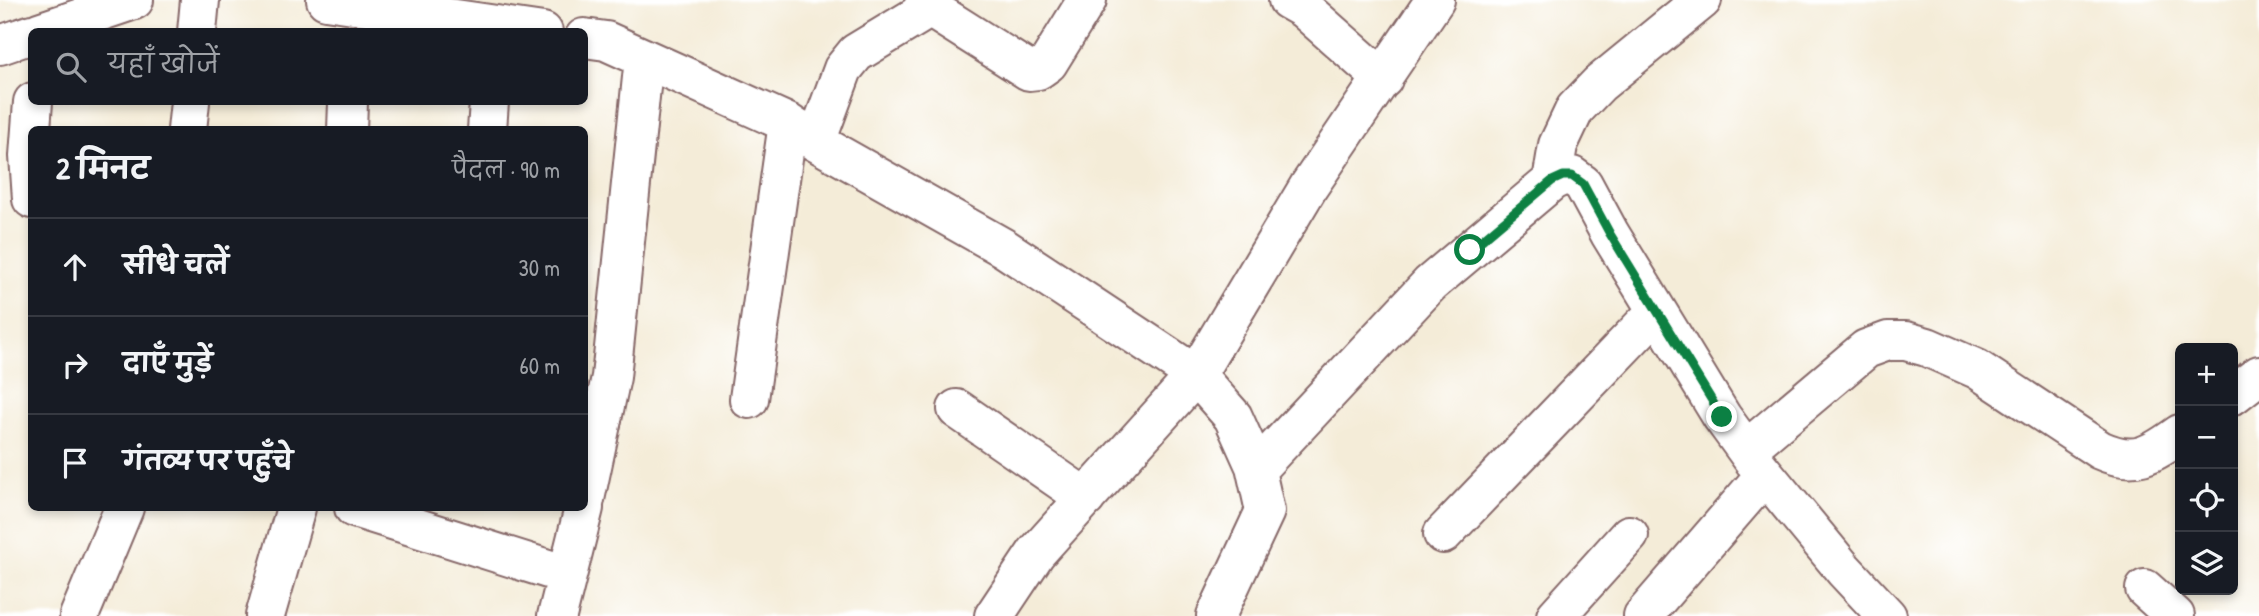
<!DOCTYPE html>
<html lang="hi">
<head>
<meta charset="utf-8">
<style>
  body { margin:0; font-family:"Patrick Hand","Playpen Sans Deva",sans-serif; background:#20242c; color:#f1f3f6 }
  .controls { position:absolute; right:21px; bottom:21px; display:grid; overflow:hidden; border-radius:10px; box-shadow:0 4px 10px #0003 }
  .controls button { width:63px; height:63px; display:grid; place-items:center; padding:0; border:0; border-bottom:2px solid #363941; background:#171b24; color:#f1f3f6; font:35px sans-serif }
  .stop { position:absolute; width:21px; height:21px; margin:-16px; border:5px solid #0b8043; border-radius:50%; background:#fff }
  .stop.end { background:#0b8043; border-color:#fff; box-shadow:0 2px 7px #0008 }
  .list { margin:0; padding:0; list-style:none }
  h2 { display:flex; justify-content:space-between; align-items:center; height:91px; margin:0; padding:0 28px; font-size:30px }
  h2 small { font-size:23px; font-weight:400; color:#9ea1a6 }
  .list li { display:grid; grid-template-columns:46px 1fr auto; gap:21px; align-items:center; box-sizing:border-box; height:98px; padding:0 28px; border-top:2px solid #363941 }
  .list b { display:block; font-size:26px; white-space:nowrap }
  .list em { font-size:23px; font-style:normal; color:#9ea1a6 }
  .icon { flex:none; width:38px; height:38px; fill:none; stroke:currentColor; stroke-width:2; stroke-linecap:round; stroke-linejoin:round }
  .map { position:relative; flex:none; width:2259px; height:616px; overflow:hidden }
  .search { position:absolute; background:#171b24; box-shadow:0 4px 10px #0003; left:28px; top:28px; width:560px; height:77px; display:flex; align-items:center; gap:18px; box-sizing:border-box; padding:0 24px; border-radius:10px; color:#9ea1a6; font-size:26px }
  .panel { position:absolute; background:#171b24; box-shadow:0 4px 10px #0003; left:28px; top:126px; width:560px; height:385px; border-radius:10px }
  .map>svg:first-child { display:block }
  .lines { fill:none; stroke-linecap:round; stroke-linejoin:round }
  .minor-casing { stroke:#866768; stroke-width:42 }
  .minor { stroke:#fff; stroke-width:38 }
  .route { stroke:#0b8043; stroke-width:9 }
</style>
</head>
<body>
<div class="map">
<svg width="2259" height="616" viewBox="0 0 2259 616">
  <rect width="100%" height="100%" fill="#fff"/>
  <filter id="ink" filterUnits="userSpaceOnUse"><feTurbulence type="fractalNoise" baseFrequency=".0143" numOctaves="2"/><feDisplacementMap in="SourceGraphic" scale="14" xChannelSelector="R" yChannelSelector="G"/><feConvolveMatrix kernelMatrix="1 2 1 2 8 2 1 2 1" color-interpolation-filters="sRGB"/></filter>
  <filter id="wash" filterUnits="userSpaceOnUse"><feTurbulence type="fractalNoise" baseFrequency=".00686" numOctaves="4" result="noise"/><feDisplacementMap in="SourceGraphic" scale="28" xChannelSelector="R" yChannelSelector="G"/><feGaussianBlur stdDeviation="1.57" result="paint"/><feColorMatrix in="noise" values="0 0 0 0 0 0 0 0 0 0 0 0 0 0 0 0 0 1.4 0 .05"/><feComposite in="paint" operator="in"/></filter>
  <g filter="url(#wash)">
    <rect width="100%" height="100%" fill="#f4ecd8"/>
  </g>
  <g filter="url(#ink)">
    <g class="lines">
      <defs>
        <path id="minor" d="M326 0 543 32
          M1288 0 1304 9 1383 79
          M925 5 1029 71 1038 70 1048 63 1087 0
          M39 32 134 0
          M197 32 200 0
          M584 38 606 41 788 123 816 142 1004 248 1196 375 1233 417 1255 466 1265 511 1216 616
          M0 45 32 34
          M187 130 190 102
          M347 130 348 102
          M487 130 489 102
          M816 142 843 69 856 53 922 13 925 0
          M1552 181 1558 145 1575 109 1599 84 1702 0
          M32 199 29 156 33 102
          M2233 395 2259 375
          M749 399 788 123
          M957 409 1086 498
          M1746 450 1866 349 1888 341H1906L1927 347 1977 369 2100 450C2135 466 2151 455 2180 434
          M1256 470 1430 284 1552 181 1563 176H1572L1583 184 1610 234 1722 417 1754 461 1844 570 1887 616
          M584 504 611 377 644 58
          M354 508 567 575
          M1443 534 1657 311
          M2145 589 2175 616
          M79 616 124 508
          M265 616 296 508
          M557 616 584 508
          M994 616 1036 553 1196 375 1309 186 1435 0
          M1556 616 1629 535
          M1643 616 1765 475"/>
      </defs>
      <!-- minor casing -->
      <use href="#minor" class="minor-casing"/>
      <!-- minor -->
      <use href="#minor" class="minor"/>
    </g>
  </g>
  <g class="lines" filter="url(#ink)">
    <!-- route -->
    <path class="route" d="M1470 250 1552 181 1563 176H1572L1583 184 1610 234 1722 417"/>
  </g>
</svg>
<div class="controls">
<button>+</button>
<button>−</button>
<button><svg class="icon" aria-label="locate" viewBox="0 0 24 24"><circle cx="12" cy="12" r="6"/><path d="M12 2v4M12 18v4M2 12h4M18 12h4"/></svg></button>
<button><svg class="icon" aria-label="layers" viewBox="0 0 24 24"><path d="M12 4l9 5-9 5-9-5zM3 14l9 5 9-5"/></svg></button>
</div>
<div class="stop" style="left:1470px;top:250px"></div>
<div class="stop end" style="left:1722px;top:417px"></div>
<div class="search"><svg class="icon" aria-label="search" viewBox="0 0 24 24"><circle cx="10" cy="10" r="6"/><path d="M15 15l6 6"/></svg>यहाँ खोजें</div>
<section class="panel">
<h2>2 मिनट<small>पैदल · 90 m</small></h2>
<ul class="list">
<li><svg class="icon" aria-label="ahead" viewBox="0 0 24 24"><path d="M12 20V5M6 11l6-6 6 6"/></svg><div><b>सीधे चलें</b></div><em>30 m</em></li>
<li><svg class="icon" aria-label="right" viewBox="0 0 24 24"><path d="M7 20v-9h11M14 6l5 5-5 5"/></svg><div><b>दाएँ मुड़ें</b></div><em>60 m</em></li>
<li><svg class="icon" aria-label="arrive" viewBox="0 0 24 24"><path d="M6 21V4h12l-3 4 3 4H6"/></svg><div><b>गंतव्य पर पहुँचे</b></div></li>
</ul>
</section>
</div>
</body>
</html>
